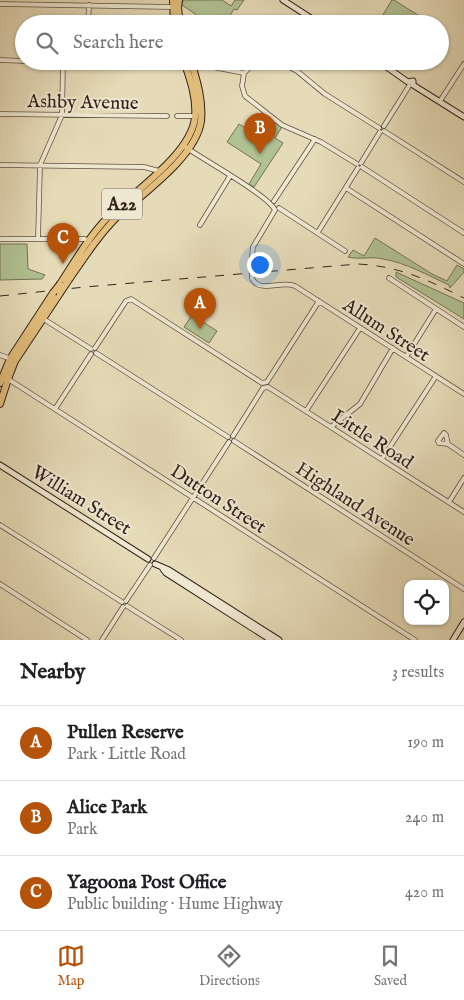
<!DOCTYPE html>
<html lang="en">
<head>
<meta charset="utf-8">
<style>
  body { margin:0; font-family:"IM FELL English",serif; background:#f6f6f6; color:#202124 }
  .controls { position:absolute; right:15px; bottom:15px; display:grid; overflow:hidden; border-radius:10px; box-shadow:0 1px 4px #0004 }
  .controls button { width:45px; height:45px; display:grid; place-items:center; padding:0; border:0; border-bottom:1px solid #e0e0e0; background:#fff; color:#202124; font:25px sans-serif }
  .you { position:absolute; left:259px; top:264px; width:18px; height:18px; margin:-12px; border:4px solid #fff; border-radius:50%; background:#1a73e8; box-shadow:0 0 0 8px #1a73e833 }
  .badge { display:grid; place-items:center; width:32px; height:32px; border-radius:50%; background:#b45309; color:#fff; font-size:16px; font-weight:700 }
  .pin { position:absolute; translate:-50% -41px; filter:drop-shadow(0 1px 2px #0008) }
  .pin::after { content:''; position:absolute; top:26px; width:18px; height:15px; background:inherit; clip-path:polygon(0 0,100% 0,50% 100%) }
  .list { margin:0; padding:0; list-style:none }
  h2 { display:flex; justify-content:space-between; align-items:center; height:65px; margin:0; padding:0 20px; font-size:21px }
  h2 small { font-size:16px; font-weight:400; color:#757577 }
  .list li { display:grid; grid-template-columns:32px 1fr auto; gap:15px; align-items:center; box-sizing:border-box; height:75px; padding:0 20px; border-top:1px solid #e0e0e0 }
  .list b { display:block; font-size:19px; white-space:nowrap }
  .list p { margin:0; font-size:16px; white-space:nowrap; color:#757577 }
  .list em { font-size:16px; font-style:normal; color:#757577 }
  .icon { flex:none; width:28px; height:28px; fill:none; stroke:currentColor; stroke-width:2; stroke-linecap:round; stroke-linejoin:round }
  .map { position:relative; flex:none; width:464px; height:640px; overflow:hidden }
  .search { position:absolute; background:#fff; box-shadow:0 1px 4px #0004; left:15px; right:15px; top:15px; height:55px; display:flex; align-items:center; gap:12px; box-sizing:border-box; padding:0 18px; border-radius:28px; color:#757577; font-size:19px }
  .sheet { height:290px; background:#fff }
  nav { display:flex; justify-content:space-around; align-items:center; box-sizing:border-box; height:70px; border-top:1px solid #e0e0e0; background:#fff; font-size:14px; color:#757577 }
  nav a { display:grid; justify-items:center; gap:2px }
  nav .on { color:#b45309 }
  .map>svg:first-child { display:block }
  .green { fill:#b1c192; stroke:#727257 }
  .lines { fill:none; stroke-linecap:round; stroke-linejoin:round }
  .street-casing { stroke:#5f5043; stroke-width:5.5 }
  .secondary-casing { stroke:#32221c; stroke-width:7 }
  .highway-casing { stroke:#32221c; stroke-width:8 }
  .street { stroke:#efe8d1; stroke-width:4 }
  .secondary { stroke:#efe8d1; stroke-width:5 }
  .highway { stroke:#e3be7c; stroke-width:6 }
  .rail { stroke:#32221c; stroke-width:1; stroke-dasharray:9 9; stroke-linecap:butt }
  .street-bridge-casing { stroke:#5f5043; stroke-width:5.5; stroke-linecap:butt }
  .highway-bridge-casing { stroke:#32221c; stroke-width:8; stroke-linecap:butt }
  .street-bridge { stroke:#efe8d1; stroke-width:4 }
  .highway-bridge { stroke:#e3be7c; stroke-width:6 }
  .labels { text-anchor:middle; stroke-width:4; stroke-linejoin:round; paint-order:stroke }
  .shield { fill:#efe8d1; stroke:#6b5d52; stroke-width:1 }
  .shield-label { font-size:18px; font-weight:bold; fill:#32221c }
  .street-label { font-size:19px; fill:#32221c; stroke:#efe8d1 }
</style>
</head>
<body>
<div class="map">
<svg width="464" height="640" viewBox="0 0 464 640">
  <rect width="100%" height="100%" fill="#e6dbb8"/>
  <filter id="stains"><feTurbulence type="fractalNoise" baseFrequency=".004" numOctaves="4"/><feColorMatrix values="0 0 0 0 .2 0 0 0 0 .09 0 0 0 0 .02 0 0 0 .5 -.17"/></filter>
  <radialGradient id="worn" r=".72"><stop offset=".6" stop-color="#630" stop-opacity="0"/><stop offset="1" stop-color="#630" stop-opacity=".3"/></radialGradient>
  <!-- green -->
  <path class="green" d="M183 0H222L231 6 235 0H244L237 10 234 9 225 24H210L182 5Z
    M392 0H394L432 24H384L379 21Z
    M271 120 282 127 275 138 283 143 254 187 249 184 261 164 227 142 239 124 260 137Z
    M375 238 432 274 447 281 457 265 464 269V272L450 288 449 285C427 275 407 263 383 259 371 256 359 260 348 257L353 250 364 256Z
    M0 244H27L28 269 45 275 42 279 0 280Z
    M396 272 464 303V319L396 277Z
    M192 315 217 331 209 343 184 327Z"/>
  <g class="lines">
    <defs>
      <path id="street" d="M0 4 172 7
        M88 24 89 5
        M0 60 24 61
        M63 61 185 62
        M278 61 297 71 325 94 379 128
        M192 63 244 73
        M244 73 242 86 245 96 282 125 321 142 357 164
        M244 73 249 68 259 61
        M440 101 464 64
        M0 114 167 116
        M177 116H195
        M384 126 409 86
        M384 131 464 182
        M184 146C202 159 268 195 275 210
        M361 163 380 132
        M0 165 144 167 159 171
        M362 167 464 233
        M346 188 464 264
        M274 201 315 139
        M279 208 345 251
        M200 225 230 176
        M318 232 358 168
        M0 239H85L89 242
        M38 239 40 165 62 115 63 61
        M251 264 253 247 275 210
        M252 278C258 294 282 280 295 286L464 394
        M389 278 464 327
        M42 318 91 349
        M95 348 126 301 131 299 262 383
        M96 353 228 437
        M0 355 11 359
        M406 357 436 309
        M8 379 415 640
        M262 383 267 382 319 301
        M268 387 464 512
        M55 409 91 354
        M306 411 360 328
        M331 427 360 404 393 348
        M233 436 263 388 268 387
        M234 441 464 589
        M448 444 446 435 444 433 438 441 439 443 448 444 464 455
        M382 459 436 376
        M449 502 464 478
        M0 525 122 602
        M154 558 229 442
        M0 584 87 640
        M126 601 150 565
        M127 606 181 640
        M102 640 123 607"/>
      <path id="secondary" d="M283 0 320 24
        M378 61 408 82 413 81V85L464 117
        M0 465 148 559
        M155 564 169 570 279 640
        M163 569 166 573 271 640
        M453 640 464 622"/>
      <path id="highway" d="M173 0 174 24
        M179 0 178 8 180 24
        M60 284C75 261 90 235 109 216 135 191 192 153 195 117 197 98 190 79 184 61
        M66 284C82 261 97 237 117 217 143 193 196 157 201 121 203 100 197 81 191 61
        M0 383 10 359 53 293
        M0 404 8 379 15 361 60 293"/>
    </defs>
    <!-- street casing -->
    <use href="#street" class="street-casing"/>
    <!-- secondary casing -->
    <use href="#secondary" class="secondary-casing"/>
    <!-- highway casing -->
    <use href="#highway" class="highway-casing"/>
    <!-- street -->
    <use href="#street" class="street"/>
    <!-- secondary -->
    <use href="#secondary" class="secondary"/>
    <!-- highway -->
    <use href="#highway" class="highway"/>
    <!-- rail -->
    <path class="rail" d="M0 296 85 287 358 264C399 266 428 280 464 298"/>
    <defs>
      <path id="street-bridge" d="M251 264 252 278"/>
      <path id="highway-bridge" d="M53 293 60 284
        M60 293 66 284"/>
    </defs>
    <!-- street-bridge casing -->
    <use href="#street-bridge" class="street-bridge-casing"/>
    <!-- highway-bridge casing -->
    <use href="#highway-bridge" class="highway-bridge-casing"/>
    <!-- street-bridge -->
    <use href="#street-bridge" class="street-bridge"/>
    <!-- highway-bridge -->
    <use href="#highway-bridge" class="highway-bridge"/>
  </g>
  <g class="labels">
    <!-- shield labels -->
    <rect class="shield" x="102" y="188.5" width="40" height="31" rx="4"/>
    <g class="shield-label">
      <text x="122" y="210">A22</text>
    </g>
    <!-- street labels -->
    <g class="street-label">
      <text transform="translate(83 101) rotate(1)" y="7">Ashby Avenue</text>
      <text transform="translate(387 329) rotate(33)" y="7">Allum Street</text>
      <text transform="translate(373 438) rotate(33)" y="7">Little Road</text>
      <text transform="translate(219 498) rotate(33)" y="7">Dutton Street</text>
      <text transform="translate(82 499) rotate(32)" y="7">William Street</text>
      <text transform="translate(356 503) rotate(33)" y="7">Highland Avenue</text>
    </g>
  </g>
  <rect width="100%" height="100%" filter="url(#stains)"/>
  <rect width="100%" height="100%" fill="url(#worn)"/>
</svg>
<div class="controls">
<button><svg class="icon" aria-label="locate" viewBox="0 0 24 24"><circle cx="12" cy="12" r="6"/><path d="M12 2v4M12 18v4M2 12h4M18 12h4"/></svg></button>
</div>
<div class="you"></div>
<div class="pin badge" style="left:200px;top:329px">A</div>
<div class="pin badge" style="left:260px;top:154px">B</div>
<div class="pin badge" style="left:63px;top:264px">C</div>
<div class="search"><svg class="icon" aria-label="search" viewBox="0 0 24 24"><circle cx="10" cy="10" r="6"/><path d="M15 15l6 6"/></svg>Search here</div>
</div>
<section class="sheet">
<h2>Nearby<small>3 results</small></h2>
<ul class="list">
<li><span class="badge">A</span><div><b>Pullen Reserve</b><p>Park · Little Road</p></div><em>190 m</em></li>
<li><span class="badge">B</span><div><b>Alice Park</b><p>Park</p></div><em>240 m</em></li>
<li><span class="badge">C</span><div><b>Yagoona Post Office</b><p>Public building · Hume Highway</p></div><em>420 m</em></li>
</ul>
</section>
<nav>
<a class="on"><svg class="icon" aria-label="map" viewBox="0 0 24 24"><path d="M3 6l6-2 6 2 6-2v14l-6 2-6-2-6 2zM9 4v14M15 6v14"/></svg>Map</a>
<a><svg class="icon" aria-label="directions" viewBox="0 0 24 24"><path d="M12 3l9 9-9 9-9-9zM9 14v-3h6M13 9l2 2-2 2"/></svg>Directions</a>
<a><svg class="icon" aria-label="saved" viewBox="0 0 24 24"><path d="M7 4h10v16l-5-4-5 4z"/></svg>Saved</a>
</nav>
</body>
</html>
